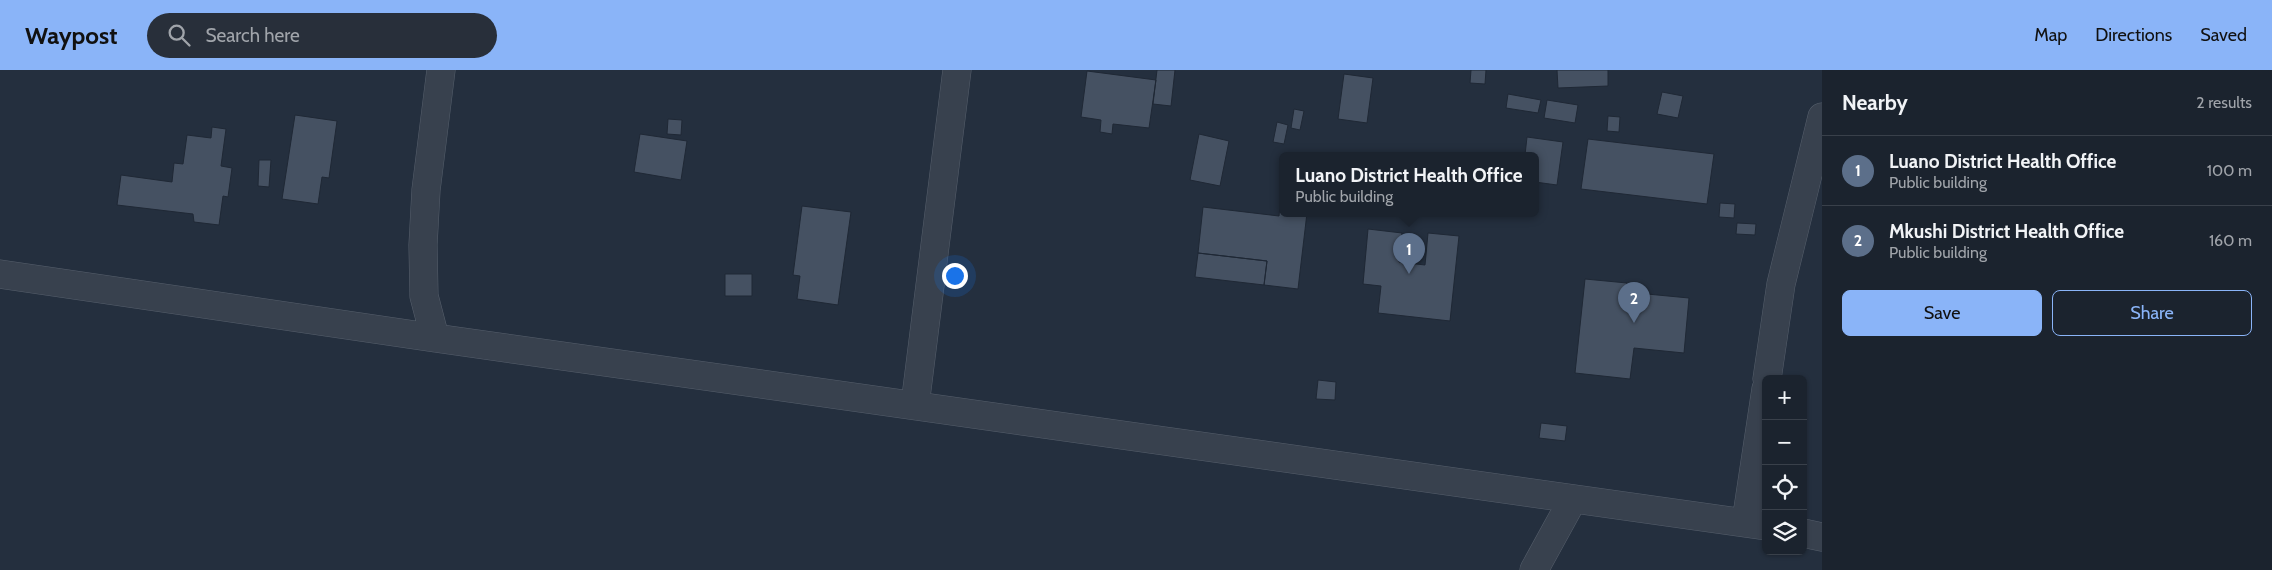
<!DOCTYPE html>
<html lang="en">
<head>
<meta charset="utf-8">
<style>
  body { margin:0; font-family:Cabin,sans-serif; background:#282f3a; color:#f1f3f6 }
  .controls { position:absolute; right:15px; bottom:15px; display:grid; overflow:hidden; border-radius:8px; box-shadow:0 1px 4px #0004 }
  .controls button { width:45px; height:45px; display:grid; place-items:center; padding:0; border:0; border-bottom:1px solid #39404a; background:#1b232e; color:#f1f3f6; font:25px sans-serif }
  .you { position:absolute; left:954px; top:205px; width:18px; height:18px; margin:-12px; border:4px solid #fff; border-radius:50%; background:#1a73e8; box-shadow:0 0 0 8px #1a73e833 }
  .badge { display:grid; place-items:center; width:32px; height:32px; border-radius:50%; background:#8ab4f8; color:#fff; font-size:16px; font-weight:700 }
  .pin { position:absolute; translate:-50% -41px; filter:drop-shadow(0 1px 2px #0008) }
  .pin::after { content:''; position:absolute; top:26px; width:18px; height:15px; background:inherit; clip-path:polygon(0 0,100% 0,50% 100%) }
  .popup { position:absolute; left:1279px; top:82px; width:260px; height:65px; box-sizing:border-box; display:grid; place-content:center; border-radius:8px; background:#1b232e; filter:drop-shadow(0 1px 4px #0005); font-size:16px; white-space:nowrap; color:#a0a4aa }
  .popup b { font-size:19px; color:#f1f3f6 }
  .popup::after { content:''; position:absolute; left:50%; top:100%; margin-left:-10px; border:10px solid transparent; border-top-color:#1b232e }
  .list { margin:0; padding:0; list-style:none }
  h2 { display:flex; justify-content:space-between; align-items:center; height:65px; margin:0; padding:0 20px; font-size:21px }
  h2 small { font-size:16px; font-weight:400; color:#a0a4aa }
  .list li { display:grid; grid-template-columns:32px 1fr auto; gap:15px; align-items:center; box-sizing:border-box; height:70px; padding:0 20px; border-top:1px solid #39404a }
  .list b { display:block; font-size:19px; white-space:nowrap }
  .list p { margin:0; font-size:16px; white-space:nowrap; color:#a0a4aa }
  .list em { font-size:16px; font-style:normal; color:#a0a4aa }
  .actions { display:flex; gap:10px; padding:15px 20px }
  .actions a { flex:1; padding:11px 0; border:1px solid #8ab4f8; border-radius:8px; text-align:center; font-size:18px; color:#8ab4f8 }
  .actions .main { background:#8ab4f8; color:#111 }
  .icon { flex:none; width:28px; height:28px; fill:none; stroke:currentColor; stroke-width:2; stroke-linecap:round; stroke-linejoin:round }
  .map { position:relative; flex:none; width:1822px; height:500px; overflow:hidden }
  header { display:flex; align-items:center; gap:30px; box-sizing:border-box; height:70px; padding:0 25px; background:#8ab4f8; color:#111 }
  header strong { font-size:24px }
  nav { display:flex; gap:28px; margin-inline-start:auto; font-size:18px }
  .search { width:350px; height:45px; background:#282f3a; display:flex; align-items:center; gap:12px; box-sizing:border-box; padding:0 18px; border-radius:28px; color:#a0a4aa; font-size:19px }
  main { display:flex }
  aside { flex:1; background:#1b232e }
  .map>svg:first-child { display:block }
  .building { fill:#455162; stroke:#1f2835 }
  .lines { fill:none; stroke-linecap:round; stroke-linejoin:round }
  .minor-casing { stroke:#565f6c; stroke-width:29 }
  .minor { stroke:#38414e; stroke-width:28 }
</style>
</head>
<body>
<header>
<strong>Waypost</strong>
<div class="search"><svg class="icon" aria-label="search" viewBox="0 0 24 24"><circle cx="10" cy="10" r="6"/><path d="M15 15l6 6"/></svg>Search here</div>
<nav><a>Map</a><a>Directions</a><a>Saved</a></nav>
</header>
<main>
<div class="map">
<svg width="1822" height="500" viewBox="0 0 1822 500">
  <rect width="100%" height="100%" fill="#242f3e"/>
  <!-- building -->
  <path class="building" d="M1157 0H1175L1171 36 1153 34Z
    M1471 0H1486L1485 14 1470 13Z
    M1557 0H1608V16L1558 18Z
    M1087 1 1156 10 1149 58 1113 54 1112 64 1100 62 1101 50 1081 47Z
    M1344 4 1373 8 1367 53 1338 49Z
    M1662 22 1683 26 1678 48 1657 44Z
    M1508 24 1541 30 1538 43 1506 38Z
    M1547 30 1578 35 1575 53 1544 48Z
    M1294 39 1304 41 1300 60 1291 58Z
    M295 45 337 51 329 108 322 107 318 134 282 129Z
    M1608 46 1620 47 1619 62 1607 61Z
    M668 49 682 50 681 65 667 64Z
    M1277 52 1288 55 1284 74 1273 72Z
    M212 57 226 59 221 96 232 98 228 127 223 126 219 155 194 152 193 144 117 135 121 105 172 112 174 93 183 94 187 65 211 68Z
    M640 64 687 71 681 110 634 102Z
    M1199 64 1229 71 1220 116 1190 110Z
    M1527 67 1563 72 1557 115 1535 112V85H1525Z
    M1588 69 1714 84 1707 134 1581 119Z
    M259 90H271L269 117 258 116Z
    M1281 125 1283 126V143H1307L1298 219 1264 215 1267 191 1198 183 1203 137 1279 146Z
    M1720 133 1735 134 1734 148 1719 147Z
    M802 136 851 142 838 235 797 229 800 206 793 205Z
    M1737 153 1756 154 1755 165 1736 164Z
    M1368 159 1402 163 1399 192 1425 195 1428 163 1459 166 1450 251 1378 243 1381 216 1363 214Z
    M1198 183 1267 191 1264 215 1195 207Z
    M725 204H752V226H725Z
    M1585 209 1627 213 1626 222 1689 228 1684 283 1634 278 1630 309 1575 303Z
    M1318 310 1336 312 1335 330 1316 329Z
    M1541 353 1567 356 1565 371 1539 368Z"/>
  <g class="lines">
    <defs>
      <path id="minor" d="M0 204 435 268 1766 456
        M435 268 424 226 423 175 426 120 441 0
        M1767 309 1781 214 1822 47
        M915 335 957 0
        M1746 452 1766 319
        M1803 463 1822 467
        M1534 500 1573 429"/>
    </defs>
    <!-- minor casing -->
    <use href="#minor" class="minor-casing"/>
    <!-- minor -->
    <use href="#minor" class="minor"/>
  </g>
</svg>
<div class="controls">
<button>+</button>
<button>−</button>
<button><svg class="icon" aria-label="locate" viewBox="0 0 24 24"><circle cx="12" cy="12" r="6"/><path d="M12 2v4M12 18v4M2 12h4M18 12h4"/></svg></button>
<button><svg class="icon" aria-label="layers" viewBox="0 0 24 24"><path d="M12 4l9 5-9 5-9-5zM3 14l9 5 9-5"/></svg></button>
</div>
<div class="you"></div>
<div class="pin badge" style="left:1409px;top:204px;background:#5c6f8a">1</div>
<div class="popup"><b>Luano District Health Office</b>Public building</div>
<div class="pin badge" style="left:1634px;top:253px;background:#5c6f8a">2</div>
</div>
<aside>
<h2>Nearby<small>2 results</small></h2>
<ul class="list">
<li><span class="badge" style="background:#5c6f8a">1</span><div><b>Luano District Health Office</b><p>Public building</p></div><em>100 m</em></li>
<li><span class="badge" style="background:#5c6f8a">2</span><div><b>Mkushi District Health Office</b><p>Public building</p></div><em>160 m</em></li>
</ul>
<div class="actions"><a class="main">Save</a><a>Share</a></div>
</aside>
</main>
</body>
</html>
